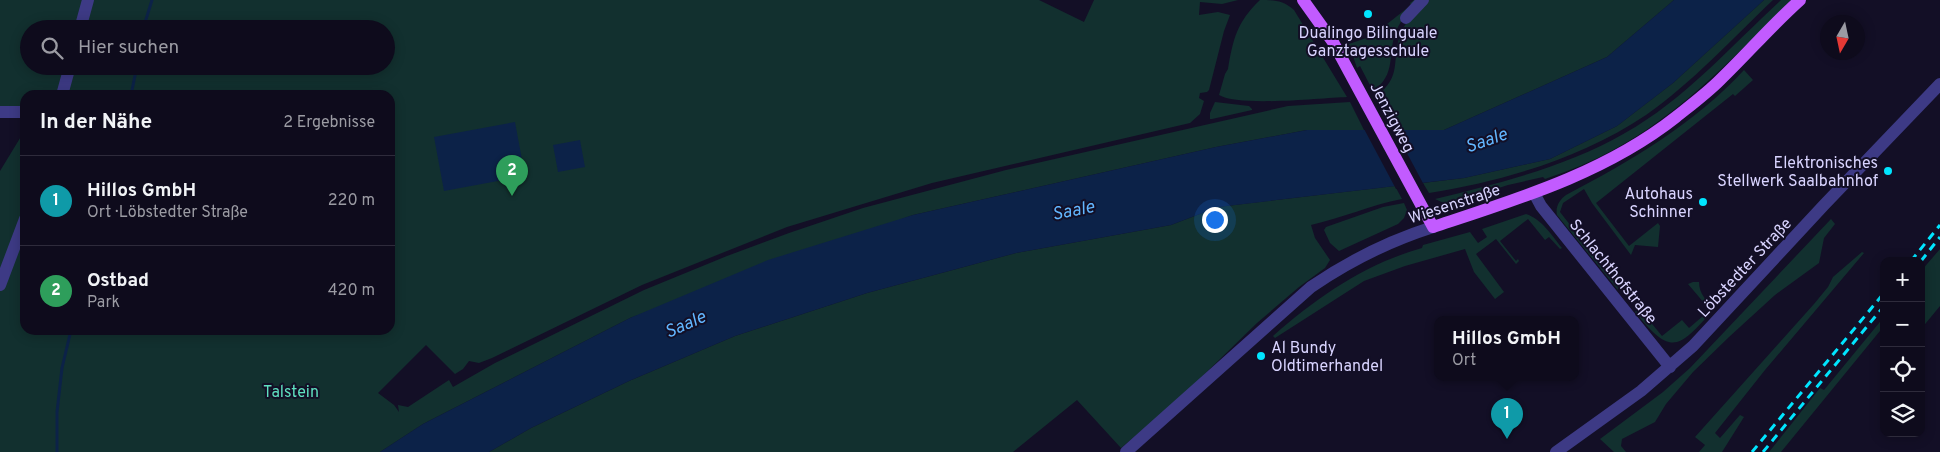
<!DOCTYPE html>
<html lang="de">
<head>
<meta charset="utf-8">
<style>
  body { margin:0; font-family:Overpass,sans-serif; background:#171425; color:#f1f3f6 }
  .controls { position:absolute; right:15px; bottom:15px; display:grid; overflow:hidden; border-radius:10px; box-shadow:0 2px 12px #0003 }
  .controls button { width:45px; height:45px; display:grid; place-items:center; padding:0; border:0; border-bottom:1px solid #2e2b3b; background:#0e0b1c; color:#f1f3f6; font:25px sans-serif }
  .compass { position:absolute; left:1820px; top:15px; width:45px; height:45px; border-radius:50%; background:#0e0b1c; box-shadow:0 2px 12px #0003; rotate:189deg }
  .you { position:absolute; left:1214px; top:219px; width:18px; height:18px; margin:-12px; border:4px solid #fff; border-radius:50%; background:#1a73e8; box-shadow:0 0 0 8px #1a73e833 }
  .badge { display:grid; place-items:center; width:32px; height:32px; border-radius:50%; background:#00e5ff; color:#fff; font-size:16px; font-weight:700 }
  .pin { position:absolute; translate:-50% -41px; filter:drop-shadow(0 1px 2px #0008) }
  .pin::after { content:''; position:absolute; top:26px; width:18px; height:15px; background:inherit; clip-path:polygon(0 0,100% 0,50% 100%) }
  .popup { position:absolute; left:1434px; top:316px; width:145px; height:65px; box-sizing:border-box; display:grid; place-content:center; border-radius:10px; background:#0e0b1c; filter:drop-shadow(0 1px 4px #0005); font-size:16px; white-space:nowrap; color:#9b9ba3 }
  .popup b { font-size:19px; color:#f1f3f6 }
  .popup::after { content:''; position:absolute; left:50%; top:100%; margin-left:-10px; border:10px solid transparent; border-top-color:#0e0b1c }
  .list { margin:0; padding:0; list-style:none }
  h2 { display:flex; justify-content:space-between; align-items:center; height:65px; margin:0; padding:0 20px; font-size:21px }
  h2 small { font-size:16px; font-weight:400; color:#9b9ba3 }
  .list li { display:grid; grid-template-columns:32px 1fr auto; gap:15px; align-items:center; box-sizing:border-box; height:90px; padding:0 20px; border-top:1px solid #2e2b3b }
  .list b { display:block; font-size:19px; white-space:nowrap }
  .list p { margin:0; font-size:16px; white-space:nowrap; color:#9b9ba3 }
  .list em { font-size:16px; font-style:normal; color:#9b9ba3 }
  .icon { flex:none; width:28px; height:28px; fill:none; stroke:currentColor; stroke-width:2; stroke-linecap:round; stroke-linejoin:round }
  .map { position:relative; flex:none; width:1940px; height:452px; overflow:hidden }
  .search { position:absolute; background:#0e0b1c; box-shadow:0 2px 12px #0003; left:20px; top:20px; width:375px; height:55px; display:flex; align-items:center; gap:12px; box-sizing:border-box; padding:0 18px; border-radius:28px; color:#9b9ba3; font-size:19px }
  .panel { position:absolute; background:#0e0b1c; box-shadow:0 2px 12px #0003; left:20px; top:90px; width:375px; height:245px; border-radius:15px }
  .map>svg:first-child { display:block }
  .green { fill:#12302f; fill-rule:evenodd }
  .water { fill:#0c2248 }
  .pier { fill:#130f26 }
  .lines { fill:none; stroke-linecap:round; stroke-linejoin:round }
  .stream { stroke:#0c2248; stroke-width:3 }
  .minor { stroke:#3d3a85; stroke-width:12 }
  .major { stroke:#c25bff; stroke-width:12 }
  .rail { stroke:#00e5ff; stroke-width:3; stroke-dasharray:8 6; stroke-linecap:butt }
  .poi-dot { fill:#00e5ff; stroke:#130f26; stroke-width:2 }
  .labels { text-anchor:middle; stroke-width:4; stroke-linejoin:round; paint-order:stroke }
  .poi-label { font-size:16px; fill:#d9d4ff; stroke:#130f26; text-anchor:end }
  .street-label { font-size:16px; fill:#d9d4ff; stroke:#130f26 }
  .park-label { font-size:16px; fill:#5fe0c0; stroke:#130f26 }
  .water-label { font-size:18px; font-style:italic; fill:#62b6ff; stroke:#130f26 }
</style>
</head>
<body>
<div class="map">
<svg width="1940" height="452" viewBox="0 0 1940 452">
  <rect width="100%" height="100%" fill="#130f26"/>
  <!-- green -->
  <path class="green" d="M0 0H1039L1084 22 1094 0H1238L1222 4 1200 2 1199 15 1218 12 1230 15 1224 31 1209 90 1207 92 1200 93 1199 98 1204 101 1200 114 1190 123 932 183 787 227 642 285 492 358 479 363 469 361 463 369 455 374 426 345 378 393 394 405 399 412 398 405 408 407 449 380 453 387 495 363 644 290 727 256 789 233 863 208 1006 170 1288 106 1350 102 1364 130H1307L1216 147 913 215 630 318 423 424 380 452H0V171L25 130V330H390V95H25V106L0 107ZM29 29H386V66H29Z
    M1260 0C1274 0 1283 0 1294 10L1347 97C1321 98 1238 107 1219 95L1225 74 1228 69C1233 39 1237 22 1260 0Z
    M1414 0H1419C1411 10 1401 19 1396 31 1387 55 1397 74 1373 91L1360 66 1357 68 1349 44 1372 36 1411 5 1410 3Z
    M1426 0H1674L1607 57 1444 130H1394L1376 96C1403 76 1391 61 1400 35 1405 21 1417 11 1426 0Z
    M1764 0H1773C1732 39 1693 82 1646 115 1582 158 1504 181 1429 193L1423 183 1464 178 1550 159 1617 126 1673 83Z
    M1781 0H1791C1714 77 1652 145 1545 179L1543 177 1508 185 1453 203 1446 204 1435 199C1500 183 1566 167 1625 133 1684 100 1731 46 1781 0Z
    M1744 70 1753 80 1735 96 1733 94 1596 203 1629 246 1658 223 1660 226 1658 247 1635 245 1631 255 1592 203 1584 189 1563 203 1560 212 1578 235 1586 236 1617 277 1618 290 1557 215C1555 207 1560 199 1566 195 1631 161 1694 124 1744 70Z
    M1215 102 1249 106 1252 109V110L1212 119H1210V113Z
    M1395 186 1402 199C1371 205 1342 218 1311 225L1315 238 1330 260 1325 268 1299 287 1257 323 1180 398 1121 448 1077 400 1013 452H489L531 428 629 381 735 336 867 293 1016 253 1171 225 1218 207Z
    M1404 203 1407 210 1404 218 1398 224 1339 251 1330 243 1324 230 1326 227 1383 207Z
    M1526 214C1542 219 1552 236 1562 248L1560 249 1549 237 1545 240 1528 219 1500 241 1516 261 1518 259 1519 261 1516 264 1496 239 1476 254 1504 292 1495 299 1474 272 1465 249 1405 266 1364 281 1275 338 1273 336C1317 297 1365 264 1422 248L1423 245 1470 232 1478 243 1487 237 1482 229Z
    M1831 219 1835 224 1824 238 1819 263 1775 295 1729 337 1693 372 1666 404 1655 422 1622 439 1621 446 1626 452H1614L1600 439 1663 392 1690 368Z
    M1940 249V306L1921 329V271Z
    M1862 252 1864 253 1765 370 1715 433 1720 438 1740 415 1744 417 1722 452H1699L1705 445 1695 437 1814 304 1828 287 1833 277Z
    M1693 282H1699C1699 294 1707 301 1714 309 1678 349 1672 357 1635 312L1639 308 1662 336 1682 320 1689 328 1710 310 1688 284Z
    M1884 317V326L1781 452H1769L1820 388 1824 390Z"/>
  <!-- water -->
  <path class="water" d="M1674 0H1764L1673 83 1617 126 1550 159 1464 178 1218 207 1171 225 1016 253 867 293 735 336 629 381 531 428 489 452H380L423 424 630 318 768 260 913 215 1216 147 1307 130H1444L1607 57Z
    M515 122 525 176 444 191 434 137Z
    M580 140 585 167 558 172 553 145Z"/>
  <!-- pier -->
  <path class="pier" d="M1363 127H1393L1424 185 1396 189Z"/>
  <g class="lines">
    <!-- stream -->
    <path class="stream" d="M143 29 152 0
      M131 95 137 66
      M57 452V412L62 368 71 330"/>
    <!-- minor -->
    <path class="minor" d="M1406 18 1423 0
      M80 29 88 0
      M62 95 70 66
      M0 112H25
      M1534 193 1541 206 1670 367
      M0 285 25 219
      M1126 452 1311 287C1349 261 1389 241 1433 227
      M1556 452 1641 391 1693 346 1824 205 1940 84"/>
    <!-- major -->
    <path class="major" d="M1303 0 1333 42 1433 227C1518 199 1605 173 1676 117 1691 105 1707 93 1720 80 1747 54 1772 25 1800 0"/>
    <!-- rail -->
    <path class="rail" d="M1911 261 1940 225
      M1921 261 1940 237
      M1752 452 1884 293
      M1763 452 1884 306"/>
  </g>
  <!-- markers -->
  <g class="poi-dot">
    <circle cx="1368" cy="14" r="5"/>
    <circle cx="1888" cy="171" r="5"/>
    <circle cx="1703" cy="202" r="5"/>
    <circle cx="1261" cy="356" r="5"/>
  </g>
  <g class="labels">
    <!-- poi labels -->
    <g class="poi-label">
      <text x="1368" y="38" text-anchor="middle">Dualingo Bilinguale<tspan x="1368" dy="18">Ganztagesschule</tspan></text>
      <text x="1878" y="168">Elektronisches<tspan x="1878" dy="18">Stellwerk Saalbahnhof</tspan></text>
      <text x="1693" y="199">Autohaus<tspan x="1693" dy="18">Schinner</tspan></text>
      <text x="1271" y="353" text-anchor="start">Al Bundy<tspan x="1271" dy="18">Oldtimerhandel</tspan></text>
    </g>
    <!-- street labels -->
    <g class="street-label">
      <text transform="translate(1393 117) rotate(62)" y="6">Jenzigweg</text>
      <text transform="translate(1454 203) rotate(-18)" y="6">Wiesenstraße</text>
      <text transform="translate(1744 267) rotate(-47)" y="6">Löbstedter Straße</text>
      <text transform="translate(1614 271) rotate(51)" y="6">Schlachthofstraße</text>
    </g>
    <!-- park labels -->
    <g class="park-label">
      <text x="291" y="397">Talstein</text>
    </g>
    <!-- water labels -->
    <g class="water-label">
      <text transform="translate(1486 140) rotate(-19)" y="6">Saale</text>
      <text transform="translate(1073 210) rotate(-11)" y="6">Saale</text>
      <text transform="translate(685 324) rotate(-24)" y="6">Saale</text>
    </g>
  </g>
</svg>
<div class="controls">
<button>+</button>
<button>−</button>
<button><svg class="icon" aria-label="locate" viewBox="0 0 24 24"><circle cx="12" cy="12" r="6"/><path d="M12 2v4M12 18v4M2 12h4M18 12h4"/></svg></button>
<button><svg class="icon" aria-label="layers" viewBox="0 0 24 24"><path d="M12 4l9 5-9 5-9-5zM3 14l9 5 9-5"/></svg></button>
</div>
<svg class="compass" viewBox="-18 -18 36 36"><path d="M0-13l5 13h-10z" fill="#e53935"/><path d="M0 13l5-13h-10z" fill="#9b9ba3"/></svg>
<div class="you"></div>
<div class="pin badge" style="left:1507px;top:439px;background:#0f9aa8">1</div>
<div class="popup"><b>Hillos GmbH</b>Ort</div>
<div class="pin badge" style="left:512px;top:196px;background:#2e9e5b">2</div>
<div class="search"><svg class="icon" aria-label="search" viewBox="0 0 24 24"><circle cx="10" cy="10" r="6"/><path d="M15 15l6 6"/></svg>Hier suchen</div>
<section class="panel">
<h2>In der Nähe<small>2 Ergebnisse</small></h2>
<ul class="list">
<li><span class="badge" style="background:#0f9aa8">1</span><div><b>Hillos GmbH</b><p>Ort · Löbstedter Straße</p></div><em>220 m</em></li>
<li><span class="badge" style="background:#2e9e5b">2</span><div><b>Ostbad</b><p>Park</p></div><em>420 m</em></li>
</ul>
</section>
</div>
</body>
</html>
